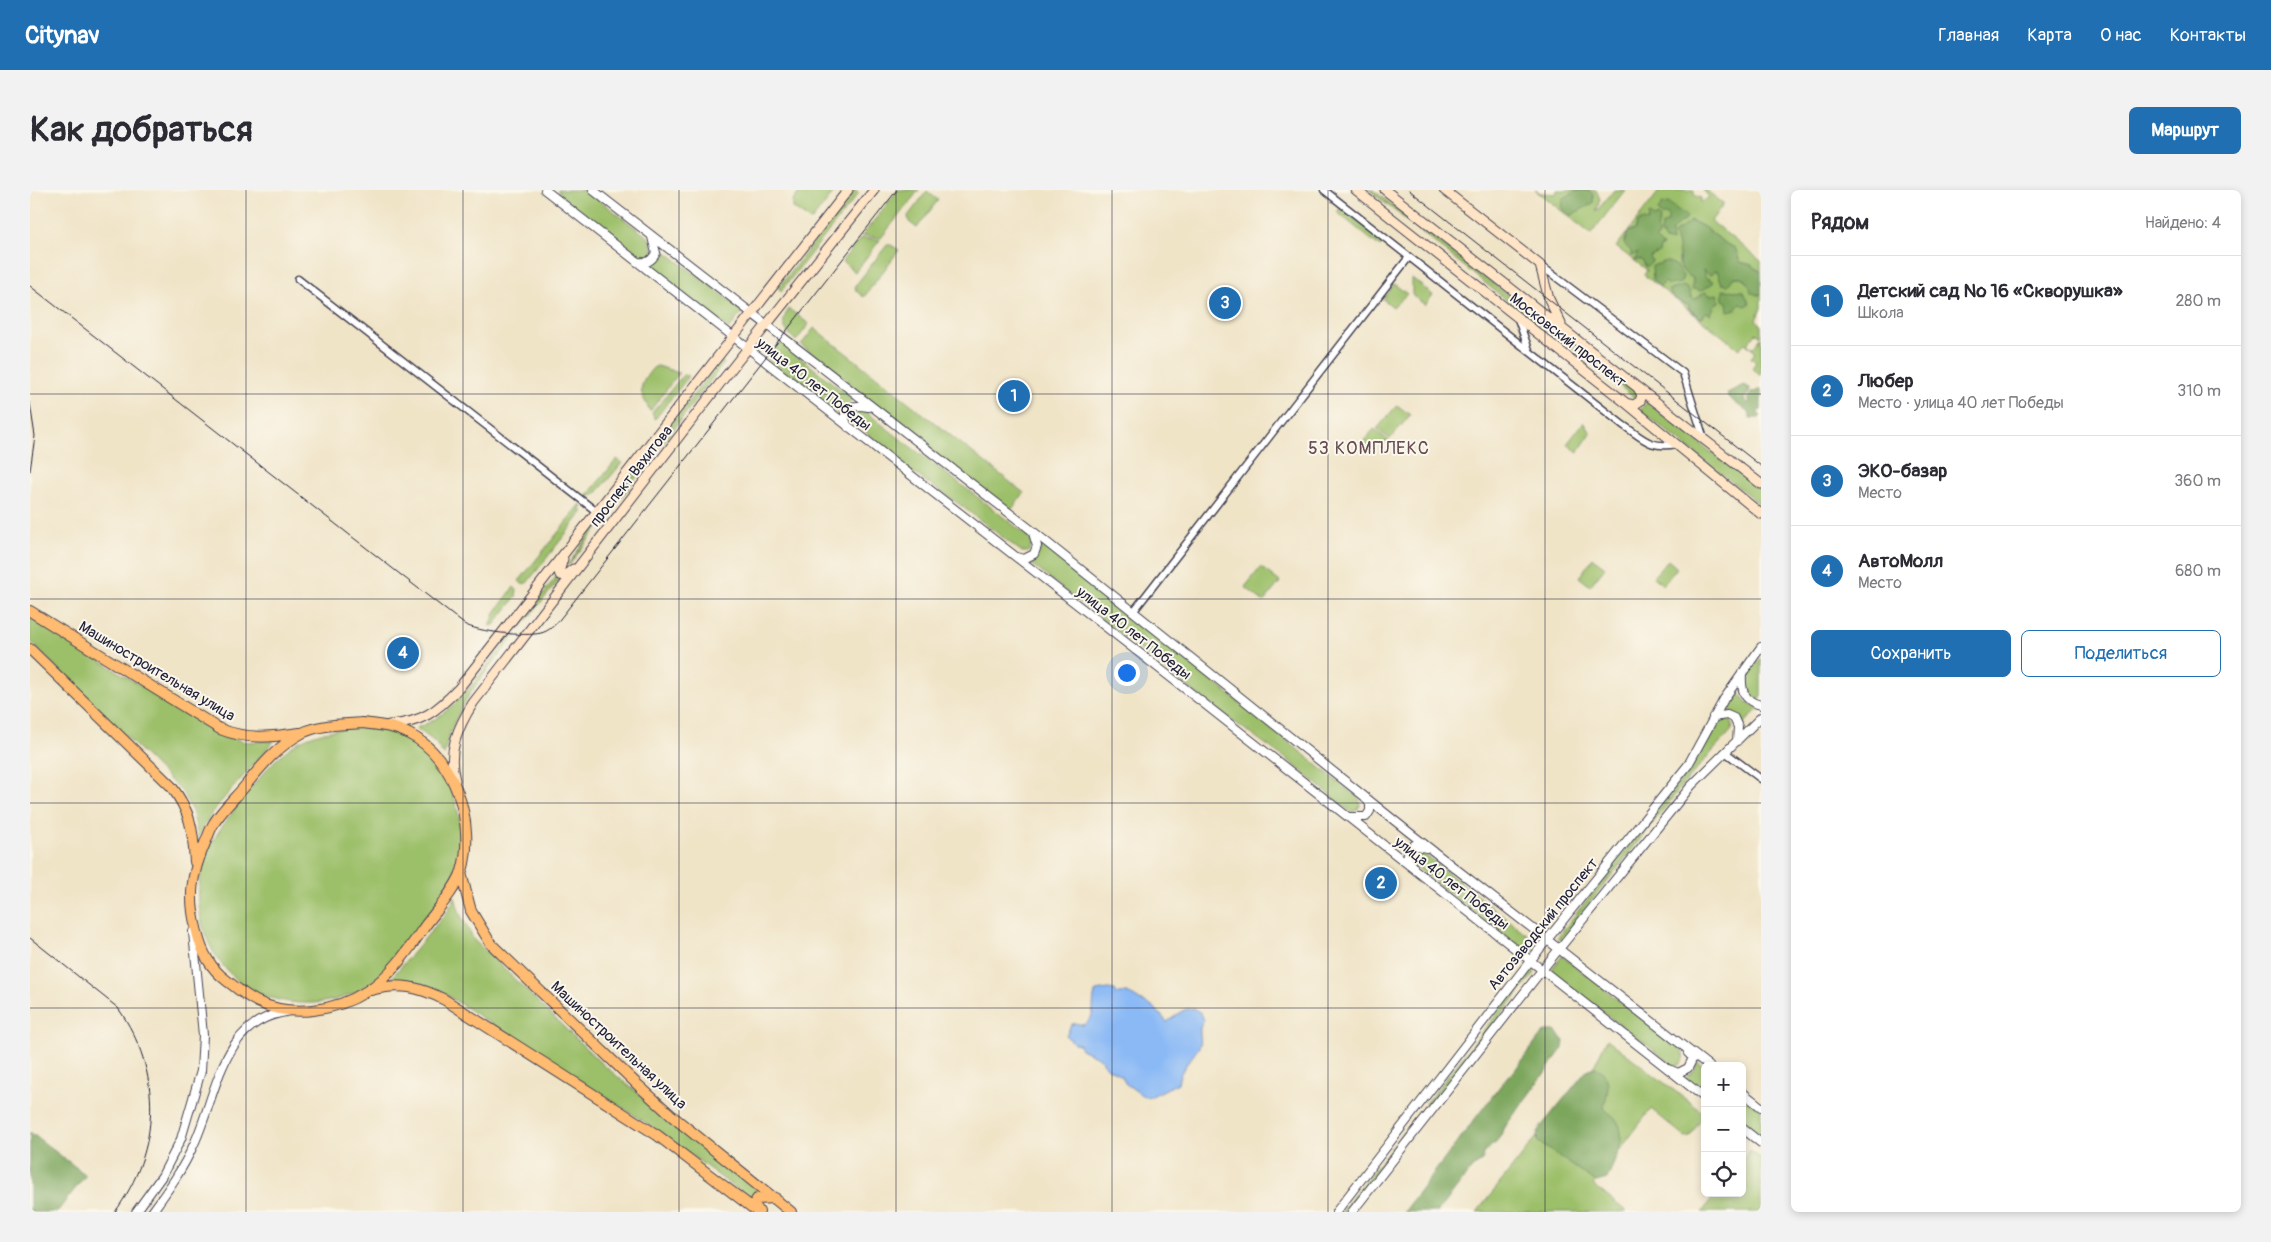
<!DOCTYPE html>
<html lang="ru">
<head>
<meta charset="utf-8">
<style>
  body { margin:0; font-family:Pangolin,sans-serif; background:#f2f2f3; color:#2b2b33 }
  .controls { position:absolute; right:15px; bottom:15px; display:grid; overflow:hidden; border-radius:8px; box-shadow:0 2px 8px #0003 }
  .controls button { width:45px; height:45px; display:grid; place-items:center; padding:0; border:0; border-bottom:1px solid #e1e1e2; background:#fff; color:#2b2b33; font:25px sans-serif }
  .you { position:absolute; left:1096px; top:482px; width:18px; height:18px; margin:-12px; border:4px solid #fff; border-radius:50%; background:#1a73e8; box-shadow:0 0 0 8px #1a73e833 }
  .badge { display:grid; place-items:center; width:32px; height:32px; border-radius:50%; background:#1f6fb2; color:#fff; font-size:16px; font-weight:700 }
  .pin { position:absolute; translate:-50% -50%; border:2px solid #fff; box-shadow:0 1px 5px #0006 }
  .list { margin:0; padding:0; list-style:none }
  h2 { display:flex; justify-content:space-between; align-items:center; height:65px; margin:0; padding:0 20px; font-size:21px }
  h2 small { font-size:16px; font-weight:400; color:#7c7c81 }
  .list li { display:grid; grid-template-columns:32px 1fr auto; gap:15px; align-items:center; box-sizing:border-box; height:90px; padding:0 20px; border-top:1px solid #e1e1e2 }
  .list b { display:block; font-size:19px; white-space:nowrap }
  .list p { margin:0; font-size:16px; white-space:nowrap; color:#7c7c81 }
  .list em { font-size:16px; font-style:normal; color:#7c7c81 }
  .actions { display:flex; gap:10px; padding:15px 20px }
  .actions a { flex:1; padding:11px 0; border:1px solid #1f6fb2; border-radius:8px; text-align:center; font-size:18px; color:#1f6fb2 }
  .actions .main { background:#1f6fb2; color:#fff }
  .icon { flex:none; width:28px; height:28px; fill:none; stroke:currentColor; stroke-width:2; stroke-linecap:round; stroke-linejoin:round }
  .map { position:relative; flex:none; width:1731px; height:1022px; overflow:hidden; border-radius:8px }
  header { display:flex; align-items:center; gap:30px; box-sizing:border-box; height:70px; padding:0 25px; background:#1f6fb2; color:#fff }
  header strong { font-size:24px }
  nav { display:flex; gap:28px; margin-inline-start:auto; font-size:18px }
  .intro { display:flex; align-items:center; justify-content:space-between; box-sizing:border-box; height:120px; padding:0 30px }
  h1 { margin:0; font-size:35px }
  .button { padding:12px 22px; border-radius:8px; background:#1f6fb2; color:#fff; font-size:18px; font-weight:700 }
  main { display:flex; gap:30px; padding:0 30px }
  aside { flex:1; background:#fff; border-radius:8px; box-shadow:0 2px 8px #0003 }
  .map>svg:first-child { display:block }
  .green { fill:#9cbf69; stroke:#5f7052; fill-rule:evenodd }
  .forest { fill:#7da65d; stroke:#50644c }
  .water { fill:#8ab9f5; stroke:#566e98 }
  .lines { fill:none; stroke-linecap:round; stroke-linejoin:round }
  .minor-casing { stroke:#413f50; stroke-width:9 }
  .tertiary-casing { stroke:#413f50; stroke-width:10 }
  .secondary-casing { stroke:#413f50; stroke-width:11 }
  .primary-casing { stroke:#413f50; stroke-width:12 }
  .minor { stroke:#fff; stroke-width:6 }
  .tertiary { stroke:#fff; stroke-width:8 }
  .secondary { stroke:#ffe4c6; stroke-width:9 }
  .primary { stroke:#febb71; stroke-width:10 }
  .tram { stroke:#22223b; stroke-width:1 }
  .grid { fill:none; stroke:#22223b; stroke-width:1; stroke-opacity:0.55 }
  .labels { text-anchor:middle; stroke-width:4; stroke-linejoin:round; paint-order:stroke }
  .street-label { font-size:15px; fill:#22223b; stroke:#fbf7ec }
  .quarter-label { font-size:18px; letter-spacing:1px; fill:#654d52; stroke:#fbf7ec }
</style>
</head>
<body>
<header>
<strong>Citynav</strong>
<nav><a>Главная</a><a>Карта</a><a>О нас</a><a>Контакты</a></nav>
</header>
<div class="intro"><h1>Как добраться</h1><a class="button">Маршрут</a></div>
<main>
<div class="map">
<svg width="1731" height="1022" viewBox="0 0 1731 1022">
  <rect width="100%" height="100%" fill="#fbf7ec"/>
  <filter id="ink" filterUnits="userSpaceOnUse"><feTurbulence type="fractalNoise" baseFrequency=".02" numOctaves="2"/><feDisplacementMap in="SourceGraphic" scale="10" xChannelSelector="R" yChannelSelector="G"/><feConvolveMatrix kernelMatrix="1 2 1 2 8 2 1 2 1" color-interpolation-filters="sRGB"/></filter>
  <filter id="wash" filterUnits="userSpaceOnUse"><feTurbulence type="fractalNoise" baseFrequency=".0096" numOctaves="4" result="noise"/><feDisplacementMap in="SourceGraphic" scale="20" xChannelSelector="R" yChannelSelector="G"/><feGaussianBlur stdDeviation="1.12" result="paint"/><feColorMatrix in="noise" values="0 0 0 0 0 0 0 0 0 0 0 0 0 0 0 0 0 1.4 0 .05"/><feComposite in="paint" operator="in"/></filter>
  <g filter="url(#wash)">
    <rect width="100%" height="100%" fill="#f0e4c7"/>
    <!-- green -->
    <path class="green" d="M528 0H556L619 48 623 57 622 64 616 68 604 65 529 4Z
      M771 0H806L781 31 763 18V11Z
      M825 0 829 3 751 101 748 98Z
      M868 0H889L851 48 832 46Z
      M1339 0H1343L1492 116 1609 203 1606 209 1547 161 1521 146Z
      M1505 0 1510 3 1526 4 1527 0H1566L1570 9 1566 22 1584 0H1595L1561 44Z
      M1630 0H1664V5L1671 8V13L1679 7 1673 0H1676L1694 14 1681 31 1731 71V82L1722 75 1710 72 1705 58C1688 52 1680 37 1661 31L1644 44 1649 52V77L1663 88V99L1683 92 1675 87 1672 80 1687 79 1692 94 1704 87H1713L1727 105 1731 104V118L1726 130 1731 134V147L1726 143 1717 154 1723 158 1731 148V185L1722 178 1726 172 1721 168 1725 162 1715 153 1709 159 1614 85 1617 80 1586 57ZM1618 31 1625 49 1620 67 1601 61 1594 54 1598 42 1605 40 1608 33ZM1670 104 1680 105 1665 122 1659 119V115L1652 113 1648 109H1665Z
      M897 1 908 10 887 38 879 32 878 26Z
      M1311 17 1354 52 1350 57 1307 22Z
      M831 48 850 50 825 82 812 71Z
      M857 55H861L869 60 834 107 826 101 825 96Z
      M631 58 713 121 699 139 619 76 629 68Z
      M1382 88 1403 105 1395 115 1382 105Z
      M1364 94 1377 104 1363 117 1353 109Z
      M759 119 779 134 766 151C754 140 749 133 759 119Z
      M784 138 994 303 982 319 979 320 838 212 813 187 771 155Z
      M750 152 823 209 812 219 810 226 737 169Z
      M690 170 694 173 539 375H538L573 323Z
      M628 176 649 183 620 221C612 204 606 200 619 183 622 179 623 177 628 176Z
      M653 185 659 186 625 229 622 223Z
      M1617 212 1731 301V315L1610 220Z
      M1367 215 1380 225 1360 249 1347 239Z
      M831 218C886 263 945 303 1000 348L1002 355 998 362H992L929 314 878 279 823 231 821 227 823 221Z
      M1554 232 1561 243 1548 262 1537 254Z
      M1344 239 1359 251 1334 257 1332 253Z
      M587 269 592 273 565 305 556 307Z
      M551 314 552 323 497 393 492 394 489 391Z
      M1012 354C1117 440 1224 523 1329 609L1331 614 1327 620 1321 622 1258 570 1186 519 1001 374 1010 361Z
      M1563 368 1575 377 1560 396 1549 387Z
      M1638 370 1647 378 1633 395 1623 387Z
      M1231 377 1250 392 1234 412 1215 397Z
      M527 386 530 389 490 438H485Z
      M484 397 487 400 486 407 464 435 460 436 466 421Z
      M0 428 187 542 215 552 244 551 182 622 168 647 163 623 153 603 0 451Z
      M480 445H485C455 484 424 515 414 565L405 552 386 538C425 526 456 476 480 445Z
      M1731 468V509L1724 508 1718 504 1714 490Z
      M1706 498 1715 512 1729 518 1712 536C1709 525 1703 521 1692 521Z
      M1694 529 1701 531 1703 535 1702 540 1655 592 1530 751 1527 748 1664 573 1689 532Z
      M326 537C338 539 352 539 364 542 418 557 444 636 424 685 416 705 401 721 389 737 377 754 364 772 349 786 315 818 260 821 220 799 176 773 159 719 174 671 182 646 201 625 217 604 231 585 248 564 270 551 288 542 307 539 326 537Z
      M1390 661 1508 753 1498 766 1385 676 1380 666Z
      M425 707 430 724 444 750 570 872 644 933 730 999 720 1009 630 942 415 804 387 793 359 791 418 721Z
      M1532 766 1651 859C1655 865 1654 870 1649 875H1643C1603 843 1560 814 1519 783Z
      M1501 780 1505 783 1495 795 1316 1022H1311Z
      M1577 849 1675 924 1660 946 1655 947 1621 919 1563 995 1597 1022H1447L1565 874Z
      M1667 871 1675 878V904L1655 889 1665 879Z
      M1712 908 1731 918V946L1712 932Z
      M1720 960 1731 969V1022H1672L1687 1003H1712V971Z"/>
    <!-- forest -->
    <path class="forest" d="M1556 0 1563 4V13C1556 18 1548 20 1541 26 1532 20 1531 17 1534 8L1546 1Z
      M1639 13 1657 27 1655 31 1651 32 1641 42 1642 52 1635 50 1631 42 1632 35 1638 32V25H1630L1628 21 1632 14Z
      M1619 24 1624 28 1628 26 1630 29 1627 40 1630 45 1625 49 1633 56 1630 58 1629 63 1620 67 1622 72 1616 77 1612 70H1605L1608 63 1601 66V61L1594 54 1598 42 1605 40 1607 33 1613 30 1618 31Z
      M1661 31C1680 37 1688 52 1705 58L1710 72 1722 75 1731 82V104L1727 105 1721 102 1719 94 1713 87H1704L1698 95 1692 94 1687 80 1680 85 1673 80 1675 87 1684 92 1672 101 1662 99 1663 88C1642 81 1654 59 1643 44Z
      M1637 71 1645 75 1653 86 1651 93 1639 95 1635 92 1630 97 1623 90 1622 76Z
      M1654 96 1660 101 1661 107 1665 109 1675 102 1680 105 1687 104 1690 112 1685 114 1681 124 1676 122 1671 128 1659 119V115C1651 113 1642 108 1638 100Z
      M1693 100 1713 101 1720 113 1715 116 1710 113 1706 119 1698 121 1697 112 1693 110Z
      M1713 195 1720 198 1719 203 1714 209 1718 213 1720 212 1718 208 1721 203 1731 199V220L1727 222 1731 226 1729 228H1720V224L1699 208 1697 204Z
      M1517 841H1525L1534 851 1533 858 1477 934 1466 953 1462 955 1454 964 1453 970 1443 977 1408 1022H1374L1477 887 1482 884 1512 844Z
      M1566 877C1583 886 1578 900 1574 917 1577 923 1581 923 1585 928 1600 946 1584 971 1577 989L1566 992 1508 952 1507 946 1509 939 1558 879Z
      M0 942 56 985 27 1022H0Z"/>
    <!-- water -->
    <path class="water" d="M1078 799 1085 800 1087 804C1100 798 1110 814 1123 816L1137 832 1154 820 1163 818 1171 823 1174 830C1165 841 1174 848 1169 857 1161 870 1151 877 1148 893L1120 907 1113 906 1095 893 1092 886 1078 878 1070 868 1051 859 1049 854 1044 853 1036 846 1041 835 1045 833 1053 835C1068 828 1060 813 1066 801Z"/>
  </g>
  <g filter="url(#ink)">
    <g class="lines">
      <defs>
        <path id="minor" d="M1294 0 1593 235C1614 249 1620 259 1647 254
          M1510 75 1653 183 1674 249
          M268 89 567 322
          M1488 129 1499 160
          M1103 422 1379 67
          M1695 562 1731 589"/>
        <path id="tertiary" d="M515 0 1144 490 1675 908
          M563 0 1000 339 1380 643 1679 876
          M607 72C617 73 621 72 626 63L622 47
          M818 237C809 217 822 214 838 217
          M987 367 994 369 1004 364 1007 356 1003 343
          M1712 483C1711 500 1713 511 1731 515
          M1683 527 1697 525 1704 528 1708 537 1707 551
          M1318 627H1336L1340 621V614L1336 609
          M1383 676 1377 667 1379 660 1384 655 1396 658
          M1641 880 1648 883 1658 878 1663 868 1658 863
          M1712 902 1731 917
          M1712 938 1731 953
          M106 1022 132 986 151 949 171 881 173 845 163 742
          M122 1022C138 1000 153 979 164 954 187 905 191 831 256 822
          M1306 1022 1500 771 1658 575 1694 509 1731 457
          M1322 1022 1512 780 1661 596 1731 527"/>
        <path id="secondary" d="M1326 0 1596 213 1731 324
          M1355 0 1731 294
          M1414 0 1510 75 1519 109 1531 134
          M1596 213 1604 215 1610 211 1612 205 1608 198
          M533 369 529 382 530 385 534 386 543 379
          M359 535C392 533 407 521 429 498L818 0
          M425 590C417 561 428 537 443 513L695 187 844 0"/>
        <path id="primary" d="M0 421 190 539C217 550 242 547 270 543
          M0 459 141 596C161 622 163 640 165 672
          M332 533C348 535 365 536 379 544 425 567 446 634 432 681 426 699 406 721 395 736 379 759 361 786 337 801 306 821 262 828 228 812 217 807 205 797 196 790 180 778 171 760 167 742 158 708 161 685 175 653 178 647 180 639 184 633 192 620 205 608 215 596 232 575 248 556 272 543 290 534 313 535 332 533Z
          M431 683 441 721 461 754 609 896 642 926 761 1022
          M341 800C369 792 390 797 415 810L627 945 728 1022
          M729 1022 724 1014 727 1009 745 1008"/>
      </defs>
      <!-- minor casing -->
      <use href="#minor" class="minor-casing"/>
      <!-- tertiary casing -->
      <use href="#tertiary" class="tertiary-casing"/>
      <!-- secondary casing -->
      <use href="#secondary" class="secondary-casing"/>
      <!-- primary casing -->
      <use href="#primary" class="primary-casing"/>
      <!-- minor -->
      <use href="#minor" class="minor"/>
      <!-- tertiary -->
      <use href="#tertiary" class="tertiary"/>
      <!-- secondary -->
      <use href="#secondary" class="secondary"/>
      <!-- primary -->
      <use href="#primary" class="primary"/>
      <!-- tram -->
      <path class="tram" d="M1379 0 1731 276
        M0 96 434 434C447 442 496 447 511 443 519 441 525 435 530 429L867 0
        M0 213 5 246 0 281
        M0 748 88 818C133 882 131 959 85 1022"/>
    </g>
  </g>
  <!-- grid -->
  <path class="grid" d="M216 0V1022M433 0V1022M649 0V1022M866 0V1022M1082 0V1022M1298 0V1022M1515 0V1022M0 204H1731M0 409H1731M0 613H1731M0 818H1731"/>
  <g class="labels">
    <!-- street labels -->
    <g class="street-label">
      <text transform="translate(1538 150) rotate(38)" y="5">Московский проспект</text>
      <text transform="translate(784 194) rotate(38)" y="5">улица 40 лет Победы</text>
      <text transform="translate(601 286) rotate(-52)" y="5">проспект Вахитова</text>
      <text transform="translate(1104 443) rotate(38)" y="5">улица 40 лет Победы</text>
      <text transform="translate(127 481) rotate(31)" y="5">Машиностроительная улица</text>
      <text transform="translate(1422 693) rotate(38)" y="5">улица 40 лет Победы</text>
      <text transform="translate(1513 734) rotate(-51)" y="5">Автозаводский проспект</text>
      <text transform="translate(589 855) rotate(43)" y="5">Машиностроительная улица</text>
    </g>
    <!-- quarter labels -->
    <g class="quarter-label">
      <text x="1339" y="264">53 КОМПЛЕКС</text>
    </g>
  </g>
</svg>
<div class="controls">
<button>+</button>
<button>−</button>
<button><svg class="icon" aria-label="locate" viewBox="0 0 24 24"><circle cx="12" cy="12" r="6"/><path d="M12 2v4M12 18v4M2 12h4M18 12h4"/></svg></button>
</div>
<div class="you"></div>
<div class="pin badge" style="left:984px;top:206px">1</div>
<div class="pin badge" style="left:1351px;top:693px">2</div>
<div class="pin badge" style="left:1195px;top:113px">3</div>
<div class="pin badge" style="left:373px;top:463px">4</div>
</div>
<aside>
<h2>Рядом<small>Найдено: 4</small></h2>
<ul class="list">
<li><span class="badge">1</span><div><b>Детский сад № 16 «Скворушка»</b><p>Школа</p></div><em>280 m</em></li>
<li><span class="badge">2</span><div><b>Любер</b><p>Место · улица 40 лет Победы</p></div><em>310 m</em></li>
<li><span class="badge">3</span><div><b>ЭКО-базар</b><p>Место</p></div><em>360 m</em></li>
<li><span class="badge">4</span><div><b>АвтоМолл</b><p>Место</p></div><em>680 m</em></li>
</ul>
<div class="actions"><a class="main">Сохранить</a><a>Поделиться</a></div>
</aside>
</main>
</body>
</html>
